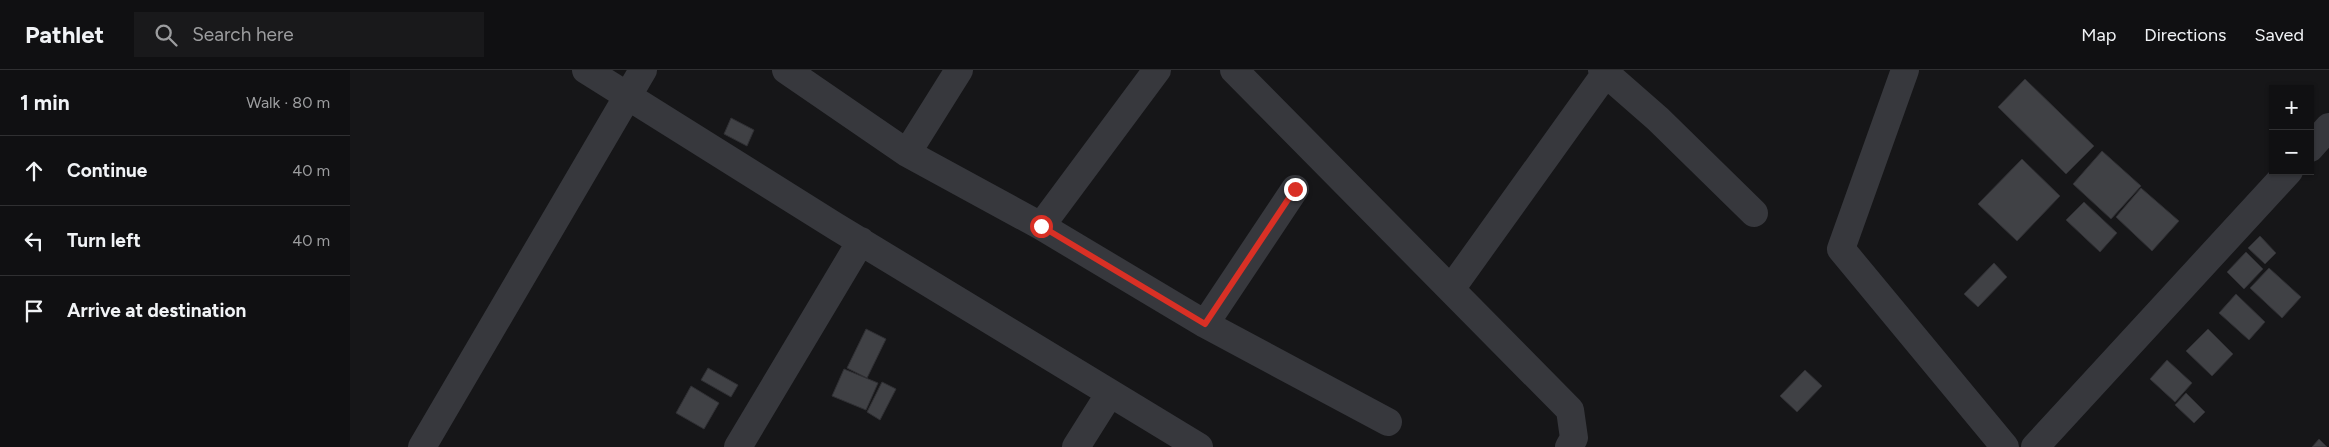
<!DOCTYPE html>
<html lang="en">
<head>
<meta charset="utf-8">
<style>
  body { margin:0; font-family:Figtree,sans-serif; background:#19191b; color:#f1f3f6 }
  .controls { position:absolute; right:15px; top:15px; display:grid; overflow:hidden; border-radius:0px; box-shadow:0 1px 4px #0004 }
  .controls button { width:45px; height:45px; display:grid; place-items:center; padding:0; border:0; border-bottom:1px solid #303032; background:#101012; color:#f1f3f6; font:25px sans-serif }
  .stop { position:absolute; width:15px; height:15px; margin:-11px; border:4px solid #d93025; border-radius:50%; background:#fff }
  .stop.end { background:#d93025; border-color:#fff; box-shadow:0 1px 5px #0008 }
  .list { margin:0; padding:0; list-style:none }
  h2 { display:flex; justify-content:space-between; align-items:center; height:65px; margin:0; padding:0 20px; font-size:21px }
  h2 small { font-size:16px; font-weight:400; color:#9c9d9f }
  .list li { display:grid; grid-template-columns:32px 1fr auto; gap:15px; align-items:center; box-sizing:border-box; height:70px; padding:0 20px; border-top:1px solid #303032 }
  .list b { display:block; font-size:19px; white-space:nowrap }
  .list em { font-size:16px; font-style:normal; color:#9c9d9f }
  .icon { flex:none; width:28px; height:28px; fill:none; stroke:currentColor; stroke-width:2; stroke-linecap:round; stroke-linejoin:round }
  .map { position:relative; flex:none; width:1979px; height:377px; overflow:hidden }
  header { display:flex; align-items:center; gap:30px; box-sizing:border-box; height:70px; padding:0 25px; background:#101012; border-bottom:1px solid #303032 }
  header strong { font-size:24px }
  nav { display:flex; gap:28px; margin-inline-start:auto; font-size:18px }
  .search { width:350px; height:45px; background:#19191b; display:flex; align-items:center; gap:12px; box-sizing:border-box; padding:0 18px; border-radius:0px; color:#9c9d9f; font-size:19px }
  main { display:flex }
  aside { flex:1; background:#101012 }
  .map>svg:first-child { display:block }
  .building { fill:#404145; stroke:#303034 }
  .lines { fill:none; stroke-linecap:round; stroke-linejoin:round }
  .minor { stroke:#37383d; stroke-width:28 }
  .route { stroke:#d93025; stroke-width:6 }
</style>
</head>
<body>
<header>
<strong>Pathlet</strong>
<div class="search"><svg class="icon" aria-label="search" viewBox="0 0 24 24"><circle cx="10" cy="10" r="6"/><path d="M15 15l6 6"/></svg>Search here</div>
<nav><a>Map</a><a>Directions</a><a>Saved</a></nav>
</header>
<main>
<aside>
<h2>1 min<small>Walk · 80 m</small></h2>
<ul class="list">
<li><svg class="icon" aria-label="ahead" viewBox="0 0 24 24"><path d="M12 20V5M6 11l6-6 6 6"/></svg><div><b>Continue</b></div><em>40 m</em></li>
<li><svg class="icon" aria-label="left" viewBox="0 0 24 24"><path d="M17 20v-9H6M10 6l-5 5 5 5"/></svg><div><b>Turn left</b></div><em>40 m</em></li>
<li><svg class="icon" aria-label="arrive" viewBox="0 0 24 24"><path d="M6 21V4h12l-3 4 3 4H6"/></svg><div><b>Arrive at destination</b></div></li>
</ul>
</aside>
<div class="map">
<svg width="1979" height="377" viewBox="0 0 1979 377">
  <rect width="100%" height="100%" fill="#161618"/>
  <!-- building -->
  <path class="building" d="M1675 9 1744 76 1716 104 1648 37Z
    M381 48 404 60 397 76 374 64Z
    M1752 81 1791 116 1761 149 1723 114Z
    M1672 89 1710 126 1667 171 1628 134Z
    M1791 118 1829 151 1802 181 1766 147Z
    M1734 132 1767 163 1750 182 1716 150Z
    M1910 166 1926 183 1915 194 1898 178Z
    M1896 182 1913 199 1894 219 1877 202Z
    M1644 193 1657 207 1628 237 1614 224Z
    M1919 198 1951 227 1932 248 1900 218Z
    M1886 224 1915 252 1899 270 1869 243Z
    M516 259 536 269 517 308 497 298Z
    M1858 259 1883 284 1862 306 1836 281Z
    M1817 290 1842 313 1825 332 1800 309Z
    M358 298 388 315 381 327 351 310Z
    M494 299 528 313 516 340 482 326Z
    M1455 300 1472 316 1447 342 1430 326Z
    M532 312 546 319 530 350 517 342Z
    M341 316 369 333 354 359 326 343Z
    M1836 323 1855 342 1844 353 1825 335Z
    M1969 369 1977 377H1962Z"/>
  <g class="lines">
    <!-- minor -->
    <path class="minor" d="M236 0 485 156 849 377
      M436 0 557 83 691 156 855 254 1038 352
      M884 0 1220 340 1224 368 1219 377
      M1252 0 1308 49 1404 143
      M1555 0 1491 179 1655 377
      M1960 78 1979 57
      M557 83 609 0
      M691 156 807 0
      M1101 219 1258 0
      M855 254 945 119
      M72 377 293 0
      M388 377 511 171
      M726 377 760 323
      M1685 377 1939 101"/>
  </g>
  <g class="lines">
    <!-- route -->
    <path class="route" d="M691 156 855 254 945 119"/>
  </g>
</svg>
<div class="controls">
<button>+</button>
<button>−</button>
</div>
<div class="stop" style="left:691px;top:156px"></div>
<div class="stop end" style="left:945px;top:119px"></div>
</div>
</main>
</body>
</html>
